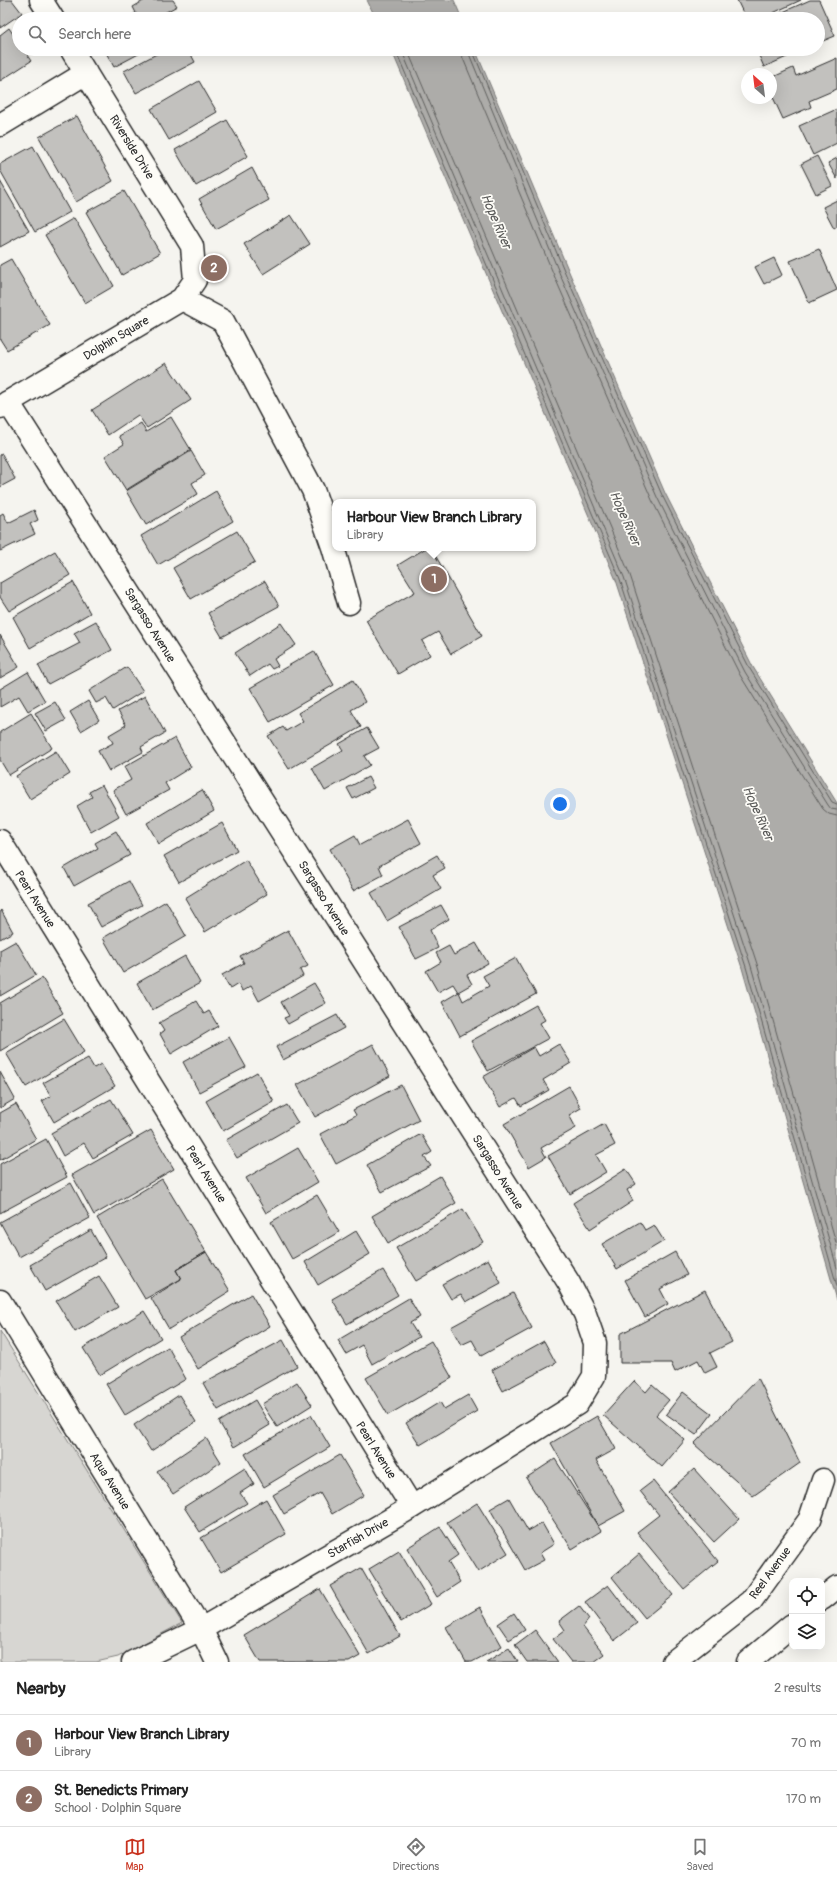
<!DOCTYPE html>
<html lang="en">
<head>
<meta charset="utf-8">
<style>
  body { margin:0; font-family:Pangolin,sans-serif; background:#f6f6f6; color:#222 }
  .controls { position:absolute; right:12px; bottom:12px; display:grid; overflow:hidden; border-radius:8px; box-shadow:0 4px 16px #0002 }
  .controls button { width:36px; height:36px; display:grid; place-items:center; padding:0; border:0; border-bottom:1px solid #e0e0e0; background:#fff; color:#222; font:20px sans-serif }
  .compass { position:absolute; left:741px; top:68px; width:36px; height:36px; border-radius:50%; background:#fff; box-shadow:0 4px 16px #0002; rotate:332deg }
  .you { position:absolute; left:560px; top:804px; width:14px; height:14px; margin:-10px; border:3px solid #fff; border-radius:50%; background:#1a73e8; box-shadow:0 0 0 6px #1a73e833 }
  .badge { display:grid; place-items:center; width:26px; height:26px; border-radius:50%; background:#c8321e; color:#fff; font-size:13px; font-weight:700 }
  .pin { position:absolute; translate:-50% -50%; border:2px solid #fff; box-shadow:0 1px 4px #0006 }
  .popup { position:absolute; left:332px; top:499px; width:204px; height:52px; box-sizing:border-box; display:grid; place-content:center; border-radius:8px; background:#fff; filter:drop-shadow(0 1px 3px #0005); font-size:13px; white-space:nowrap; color:#767676 }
  .popup b { font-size:15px; color:#222 }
  .popup::after { content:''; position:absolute; left:50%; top:100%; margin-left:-8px; border:8px solid transparent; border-top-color:#fff }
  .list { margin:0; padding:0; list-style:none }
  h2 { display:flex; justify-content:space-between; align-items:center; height:52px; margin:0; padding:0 16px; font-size:17px }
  h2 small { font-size:13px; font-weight:400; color:#767676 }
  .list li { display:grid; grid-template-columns:26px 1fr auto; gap:12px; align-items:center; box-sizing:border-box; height:56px; padding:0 16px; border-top:1px solid #e0e0e0 }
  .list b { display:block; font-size:15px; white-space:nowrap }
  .list p { margin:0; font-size:13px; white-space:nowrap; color:#767676 }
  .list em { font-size:13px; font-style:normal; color:#767676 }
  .icon { flex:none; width:22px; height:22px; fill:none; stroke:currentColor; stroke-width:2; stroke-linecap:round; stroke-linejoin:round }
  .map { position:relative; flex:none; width:837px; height:1662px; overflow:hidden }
  .search { position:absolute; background:#fff; box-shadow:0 4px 16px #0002; left:12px; right:12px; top:12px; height:44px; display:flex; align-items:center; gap:10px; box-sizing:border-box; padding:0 14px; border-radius:22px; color:#767676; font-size:15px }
  .sheet { height:164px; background:#fff }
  nav { display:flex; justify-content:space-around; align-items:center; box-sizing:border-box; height:56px; border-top:1px solid #e0e0e0; background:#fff; font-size:11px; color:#767676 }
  nav a { display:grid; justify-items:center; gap:2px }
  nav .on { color:#c8321e }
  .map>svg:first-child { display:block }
  .green { fill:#d7d6d2; stroke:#81807e }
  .water { fill:#adaca9; stroke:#797877 }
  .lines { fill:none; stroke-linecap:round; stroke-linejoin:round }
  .shore { stroke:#5f5f5d; stroke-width:1 }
  .building { fill:#c2c1be; stroke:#2b2b2b }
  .minor-casing { stroke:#2b2b2b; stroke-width:25 }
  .highway-casing { stroke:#2b2b2b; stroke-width:25 }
  .minor { stroke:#fdfcf7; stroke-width:22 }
  .highway { stroke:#fdfcf7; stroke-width:22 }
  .labels { text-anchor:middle; stroke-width:3.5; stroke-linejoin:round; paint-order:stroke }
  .street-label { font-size:12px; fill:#2b2b2b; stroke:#fdfcf7 }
  .water-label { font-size:13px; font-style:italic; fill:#585857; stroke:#fdfcf7 }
</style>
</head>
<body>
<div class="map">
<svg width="837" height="1662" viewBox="0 0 837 1662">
  <rect width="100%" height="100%" fill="#f5f4ef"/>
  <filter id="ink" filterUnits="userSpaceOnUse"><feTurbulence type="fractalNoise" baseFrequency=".025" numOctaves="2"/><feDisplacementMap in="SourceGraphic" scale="8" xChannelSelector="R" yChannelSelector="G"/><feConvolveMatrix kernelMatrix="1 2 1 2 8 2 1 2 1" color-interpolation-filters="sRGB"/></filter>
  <g filter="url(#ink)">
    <!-- green -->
    <path class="green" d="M0 1331 182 1623 118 1657 96 1662H0Z"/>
    <!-- water -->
    <path class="water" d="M367 0H454L462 19H376Z
      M391 49H475L570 274 665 493 753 667 837 803V1300L742 968 616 580Z"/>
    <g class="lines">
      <!-- shore -->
      <path class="shore" d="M395 49 620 579 746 967 837 1286
        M401 49 624 577 751 966 837 1268
        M407 49 630 575 757 964 837 1246
        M461 49 462 56 556 280 652 500 740 675 823 809 829 814 837 816
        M467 49 561 277 657 497 745 672 828 805 831 809 837 810
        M472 49 566 275 662 495 750 669 832 802 837 804"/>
    </g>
    <!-- building -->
    <path class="building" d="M0 0H12L22 13 0 28Z
      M145 0H173L177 6 157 17 158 19H124L136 13 133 7Z
      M737 0H801L760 19H746Z
      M810 0H819L835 36 818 43V19H767Z
      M9 28 19 43V49H23L31 61 0 81V35Z
      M104 49H148L114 67Z
      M166 49H188L195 62 136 93 124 71Z
      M756 49H805L764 67Z
      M837 58V89L809 101 811 107 783 119 771 93V78L793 68 796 76Z
      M199 81 217 112 169 140 151 109Z
      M837 109V143L813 155 799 126Z
      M77 116 113 181 76 202 39 137Z
      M227 120 248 156 196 186 175 150Z
      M33 146 70 212 35 232 0 170V164Z
      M817 156 832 186 816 194 801 164Z
      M837 158V179L828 163Z
      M252 168 269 200 216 229 199 199Z
      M0 181 29 231 0 247Z
      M124 191 160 253 122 275 86 212Z
      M837 200V226L834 228 823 207Z
      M291 215 310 244 263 274 244 244Z
      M74 218 114 286 85 303 45 235Z
      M819 249 837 290 809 303 790 261Z
      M774 258 782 275 764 284 755 267Z
      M11 259 50 325 7 350 0 339V265Z
      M166 363 191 400 147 428 138 415 108 435 92 410Z
      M171 417 191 450 126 490 105 456 124 444 119 436 141 423 146 432Z
      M191 451 205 475 192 483 198 494 146 525 126 491Z
      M2 454 15 479 0 487V455Z
      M216 491 233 521 158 565 141 536Z
      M34 510 38 520 30 524 35 534 0 551V515L3 513 8 523Z
      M237 531 255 562 191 599 173 568Z
      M426 548H431L482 636 451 654 438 632 422 641 430 655 398 674 366 620 415 592 398 565Z
      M55 551 70 575 9 611 0 597V583Z
      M265 581 279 606 222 637 208 613Z
      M73 582 90 613 30 648 13 617Z
      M96 621 112 650 48 684 38 665 80 643 74 633Z
      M281 623 296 645 274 659 278 666 272 669 268 664 250 676 235 653Z
      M0 635 19 667 0 678Z
      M314 651 334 685 270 722 250 688Z
      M127 667 143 691 113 710 106 698 96 703 89 691Z
      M28 672 45 701 28 711 19 696 0 707V689Z
      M353 680 365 702 351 710 361 727 289 769 268 736 283 727 286 731 303 721 298 713Z
      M145 696 165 733 141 747 143 752 109 771 98 751 113 743 109 735 126 725 118 711Z
      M88 701 99 720 81 731 70 712Z
      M55 702 66 720 46 731 35 713Z
      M31 713 52 748 9 775 0 760V732Z
      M367 728 379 748 364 756 370 765 325 791 312 768 343 750 339 744Z
      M175 738 191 767 165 783 169 790 126 814 113 790 131 780 124 767Z
      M56 751 70 774 30 799 16 776Z
      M368 777 374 788 353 799 347 788Z
      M102 785 119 816 91 832 77 806 92 797 89 792Z
      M202 790 214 811 159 844 147 823Z
      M408 819 421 843 379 866 383 875 353 891 330 849 355 835 360 845Z
      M222 823 237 850 179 882 164 856Z
      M116 831 130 855 74 886 64 868 98 848 95 843Z
      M437 855 445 868 433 875 441 889 387 921 371 893Z
      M246 860 267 894 205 932 185 898Z
      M129 881 142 905 101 927 88 903Z
      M166 901 186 936 123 973 103 938Z
      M441 905 449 919 430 930 438 948 416 959 399 927Z
      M1 910 13 932 0 939V911Z
      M288 930 308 966 300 970 303 976 259 1001 251 986 242 991 238 984 230 989 222 975 244 963 240 956Z
      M16 941 36 975 0 996V950Z
      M476 943 488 963 467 975 472 984 458 992 453 984 438 992 426 971 441 962 436 953 449 946 454 955Z
      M185 956 200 983 152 1010 137 983Z
      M516 958 536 994 460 1036 442 1002 459 992 463 1001 489 986 483 976Z
      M42 978 63 1013 0 1051V1003Z
      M314 983 326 1003 288 1024 284 1018 289 1016 281 1002Z
      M196 1001 204 1014 209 1011 218 1026 171 1054 160 1034 164 1031 159 1023Z
      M536 1005 545 1020 540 1023 549 1038 488 1071 471 1041Z
      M337 1015 344 1028 283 1060 276 1047Z
      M64 1019 84 1052 26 1087 6 1053Z
      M229 1037 246 1067 199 1092 183 1062Z
      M373 1044 390 1076 315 1117 297 1085Z
      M559 1044 571 1063 543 1080 549 1090 521 1106 516 1098 500 1107 483 1077 534 1047 539 1056Z
      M88 1058 94 1068 101 1064 115 1086 54 1122 42 1101 51 1096 43 1083Z
      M0 1072 15 1099 0 1108Z
      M257 1072 274 1102 223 1131 206 1101Z
      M401 1085 419 1120 336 1164 320 1134 356 1115 353 1110Z
      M569 1086 581 1108 569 1115 576 1128 541 1148 546 1157 529 1167 504 1124Z
      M111 1099 133 1135 93 1158 84 1143 63 1156 51 1133Z
      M16 1104 36 1139 0 1160V1113Z
      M287 1105 298 1123 237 1158 226 1140Z
      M604 1124 615 1145 596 1155 606 1172 570 1194 548 1156Z
      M151 1130 174 1169 94 1215 72 1175Z
      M421 1134 432 1152 424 1157 431 1166 382 1192 367 1165Z
      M46 1139 67 1177 0 1213V1164Z
      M298 1148 318 1182 266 1213 246 1178Z
      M626 1169 636 1184 627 1190 633 1201 590 1229 573 1203Z
      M440 1176 456 1203 388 1243 372 1216Z
      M162 1179 206 1252 176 1270 181 1279 145 1299 97 1218Z
      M71 1183 90 1218 19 1257 0 1222Z
      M317 1195 339 1232 292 1259 271 1222Z
      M463 1209 483 1242 416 1281 396 1248Z
      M640 1222 645 1230 654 1225 664 1241 617 1269 602 1244Z
      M91 1230 106 1257 45 1291 30 1265Z
      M356 1231 370 1254 318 1285 305 1262Z
      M206 1252 230 1291 169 1329 151 1298 181 1279 176 1270Z
      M675 1252 687 1275 660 1289 668 1304 645 1317 625 1280Z
      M488 1259 501 1283 466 1302 461 1294 451 1299 442 1284Z
      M383 1270 398 1295 347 1324 332 1299Z
      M99 1276 118 1307 75 1332 56 1301Z
      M705 1290 732 1342 710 1353 717 1367 705 1373 698 1360 675 1372 671 1363H620V1334Z
      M513 1293 532 1328 481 1356 472 1340 461 1345 451 1327Z
      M251 1294 270 1326 198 1369 179 1337Z
      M409 1298 420 1317 410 1323 419 1337 372 1364 362 1345 346 1354 338 1340Z
      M144 1311 161 1338 100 1375 83 1348Z
      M283 1340 297 1366 218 1410 203 1383Z
      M431 1341 452 1378 388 1415 366 1378Z
      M544 1341 556 1363 503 1391 492 1370Z
      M168 1347 186 1379 125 1415 106 1384Z
      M758 1378 800 1463 753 1496 694 1444Z
      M634 1381 646 1392 652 1385 669 1400 656 1415 685 1440 662 1467 603 1415Z
      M297 1382 312 1405 277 1427 262 1404Z
      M683 1392 712 1414 696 1435 666 1414Z
      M179 1395 196 1422 151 1451 134 1425Z
      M468 1395 477 1411 420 1445 406 1423 440 1402 444 1409Z
      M255 1400 270 1425 234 1447 219 1422Z
      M311 1415 330 1447 264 1487 245 1454Z
      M597 1416 616 1449 596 1460 625 1511 598 1526 551 1443Z
      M206 1438 221 1462 173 1494 157 1471Z
      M340 1455 364 1495 332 1514 320 1493 284 1514 273 1495Z
      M555 1459 601 1531 572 1549 526 1478Z
      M245 1468 254 1484 240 1493 247 1503 200 1532 184 1507Z
      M694 1469 739 1519 714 1542 668 1492Z
      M653 1481 718 1561 684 1589 637 1532 659 1515 640 1491Z
      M509 1498 528 1531 542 1523 554 1544 540 1553 544 1560 525 1570 490 1509Z
      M266 1499 286 1534 221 1572 201 1538Z
      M477 1503 508 1553 478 1572 447 1522Z
      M440 1527 458 1555 448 1562 460 1582 437 1597 407 1548Z
      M399 1551 431 1604 401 1622 369 1569Z
      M639 1554 673 1595 645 1618 612 1577Z
      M361 1568 400 1636 369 1654 330 1586Z
      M608 1585 637 1623 614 1641 585 1602Z
      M320 1589 360 1656 349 1662H260L244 1635Z
      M579 1606 589 1619 583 1627 604 1654 593 1662H571L553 1639 565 1630 559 1621Z
      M480 1607 502 1646 472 1662H466L446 1627Z
      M514 1613 525 1630 509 1640 498 1624Z
      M535 1630 558 1662H527L515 1645Z
      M509 1648 518 1662H486Z"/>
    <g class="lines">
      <defs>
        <path id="minor" d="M41 0 53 19
          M0 125 86 73
          M182 299 223 321 313 490 333 547 349 603
          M8 402 569 1283 585 1314 595 1343 594 1376 577 1404 412 1507 201 1629 133 1662
          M0 407 182 299 195 280 192 246 71 49
          M0 841 412 1507
          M0 1301 201 1629 217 1662
          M673 1662 751 1601 810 1519 823 1480"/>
        <path id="highway" d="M822 1599 837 1587
          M748 1662 792 1625"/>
      </defs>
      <!-- minor casing -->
      <use href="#minor" class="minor-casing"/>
      <!-- highway casing -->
      <use href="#highway" class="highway-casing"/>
      <!-- minor -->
      <use href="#minor" class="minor"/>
      <!-- highway -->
      <use href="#highway" class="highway"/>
    </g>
  </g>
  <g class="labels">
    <!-- street labels -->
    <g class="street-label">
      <text transform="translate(132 147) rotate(58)" y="4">Riverside Drive</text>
      <text transform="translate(116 338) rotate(-31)" y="4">Dolphin Square</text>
      <text transform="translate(150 625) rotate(58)" y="4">Sargasso Avenue</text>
      <text transform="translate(324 898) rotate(58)" y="4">Sargasso Avenue</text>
      <text transform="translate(35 899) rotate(58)" y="4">Pearl Avenue</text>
      <text transform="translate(498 1172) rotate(58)" y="4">Sargasso Avenue</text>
      <text transform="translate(206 1174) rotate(58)" y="4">Pearl Avenue</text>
      <text transform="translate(376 1450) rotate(58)" y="4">Pearl Avenue</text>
      <text transform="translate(110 1481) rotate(58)" y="4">Aqua Avenue</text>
      <text transform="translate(358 1538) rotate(-30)" y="4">Starfish Drive</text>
      <text transform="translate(770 1573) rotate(-54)" y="4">Reel Avenue</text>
    </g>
    <!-- water labels -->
    <g class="water-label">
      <text transform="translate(497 221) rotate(67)" y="5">Hope River</text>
      <text transform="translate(626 518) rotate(66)" y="5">Hope River</text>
      <text transform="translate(759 813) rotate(66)" y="5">Hope River</text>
    </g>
  </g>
</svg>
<div class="controls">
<button><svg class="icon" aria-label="locate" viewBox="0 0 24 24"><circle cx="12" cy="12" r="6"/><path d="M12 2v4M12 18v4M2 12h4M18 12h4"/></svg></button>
<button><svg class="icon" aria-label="layers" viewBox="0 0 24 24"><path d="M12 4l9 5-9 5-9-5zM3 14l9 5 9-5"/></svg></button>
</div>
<svg class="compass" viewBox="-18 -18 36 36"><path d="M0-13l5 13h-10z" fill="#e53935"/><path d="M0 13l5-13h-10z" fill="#767676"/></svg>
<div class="you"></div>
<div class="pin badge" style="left:434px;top:579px;background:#8d6e63">1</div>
<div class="popup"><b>Harbour View Branch Library</b>Library</div>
<div class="pin badge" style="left:214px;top:268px;background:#8d6e63">2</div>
<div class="search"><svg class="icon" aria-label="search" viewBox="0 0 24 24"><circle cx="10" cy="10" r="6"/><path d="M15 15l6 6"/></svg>Search here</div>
</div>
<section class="sheet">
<h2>Nearby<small>2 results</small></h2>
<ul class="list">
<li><span class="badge" style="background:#8d6e63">1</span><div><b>Harbour View Branch Library</b><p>Library</p></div><em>70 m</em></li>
<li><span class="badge" style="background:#8d6e63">2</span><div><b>St. Benedicts Primary</b><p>School · Dolphin Square</p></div><em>170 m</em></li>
</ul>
</section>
<nav>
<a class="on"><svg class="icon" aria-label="map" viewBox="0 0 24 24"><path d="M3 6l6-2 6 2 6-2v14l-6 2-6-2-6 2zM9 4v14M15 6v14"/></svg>Map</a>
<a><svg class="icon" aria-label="directions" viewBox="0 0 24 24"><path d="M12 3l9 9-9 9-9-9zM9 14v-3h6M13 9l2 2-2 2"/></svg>Directions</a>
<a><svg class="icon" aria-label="saved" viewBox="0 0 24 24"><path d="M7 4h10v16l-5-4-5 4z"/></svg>Saved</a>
</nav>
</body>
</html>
